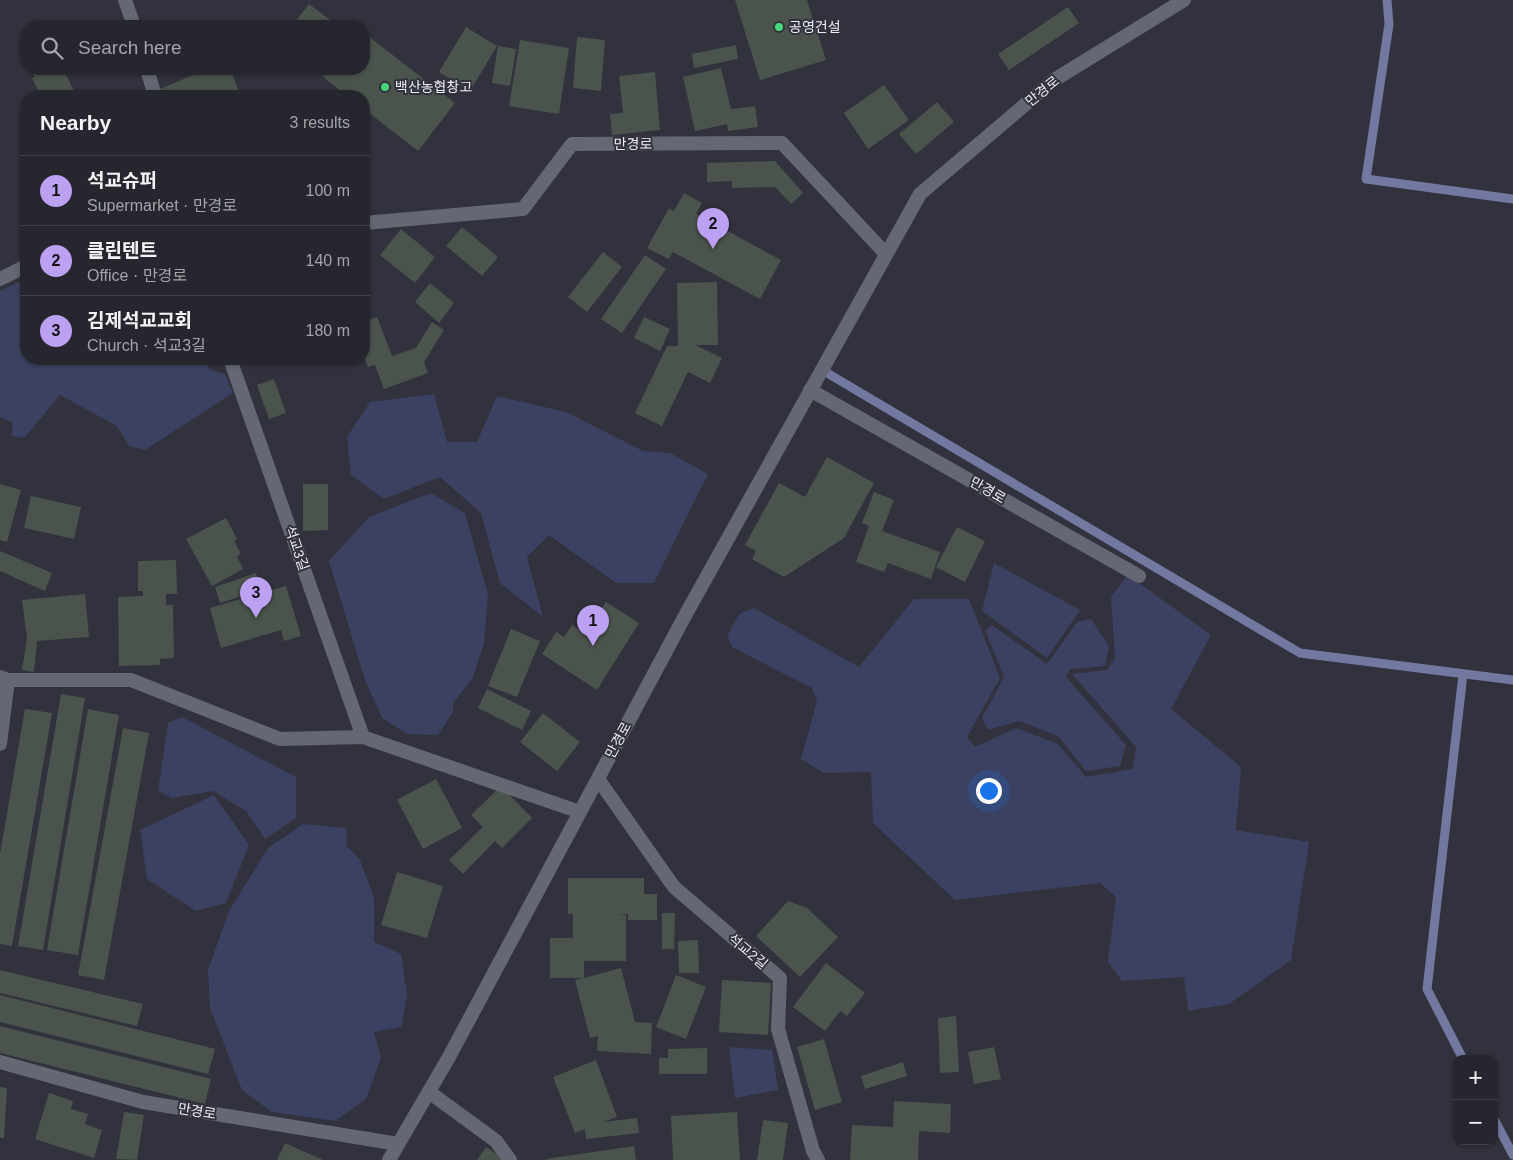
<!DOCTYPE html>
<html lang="en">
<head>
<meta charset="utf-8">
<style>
  body { margin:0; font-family:Helvetica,"Noto Sans KR",sans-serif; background:#31323a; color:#f1f3f6 }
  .controls { position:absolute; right:15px; bottom:15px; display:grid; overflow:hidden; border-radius:10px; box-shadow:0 1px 4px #0004 }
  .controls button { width:45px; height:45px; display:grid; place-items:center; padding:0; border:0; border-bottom:1px solid #42434a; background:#25262e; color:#f1f3f6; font:25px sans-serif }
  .you { position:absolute; left:988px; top:790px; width:18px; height:18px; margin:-12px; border:4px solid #fff; border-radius:50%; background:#1a73e8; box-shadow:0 0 0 8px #1a73e833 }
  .badge { display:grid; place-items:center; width:32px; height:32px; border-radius:50%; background:#bca0f2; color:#111; font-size:16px; font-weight:700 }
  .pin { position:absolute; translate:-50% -41px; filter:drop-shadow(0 1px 2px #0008) }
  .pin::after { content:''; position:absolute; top:26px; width:18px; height:15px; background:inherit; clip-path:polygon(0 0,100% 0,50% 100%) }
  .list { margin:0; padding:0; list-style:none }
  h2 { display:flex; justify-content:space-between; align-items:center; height:65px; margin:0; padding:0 20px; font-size:21px }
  h2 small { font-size:16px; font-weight:400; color:#a3a5aa }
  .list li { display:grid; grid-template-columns:32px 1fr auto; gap:15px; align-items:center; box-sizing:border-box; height:70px; padding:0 20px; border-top:1px solid #42434a }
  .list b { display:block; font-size:19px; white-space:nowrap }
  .list p { margin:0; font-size:16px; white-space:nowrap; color:#a3a5aa }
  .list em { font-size:16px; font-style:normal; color:#a3a5aa }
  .icon { flex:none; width:28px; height:28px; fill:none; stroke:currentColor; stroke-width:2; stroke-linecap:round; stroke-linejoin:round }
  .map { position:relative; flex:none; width:1513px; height:1160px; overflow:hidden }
  .search { position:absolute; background:#25262e; box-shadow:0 1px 4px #0004; left:20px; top:20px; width:350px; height:55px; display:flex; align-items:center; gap:12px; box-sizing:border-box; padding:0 18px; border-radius:20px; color:#a3a5aa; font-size:19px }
  .panel { position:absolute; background:#25262e; box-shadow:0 1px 4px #0004; left:20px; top:90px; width:350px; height:275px; border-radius:20px }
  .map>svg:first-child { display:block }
  .green { fill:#3c4161 }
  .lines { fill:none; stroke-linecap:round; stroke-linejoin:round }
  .stream { stroke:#7378a0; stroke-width:9 }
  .building { fill:#4a544c }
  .minor { stroke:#656772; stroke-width:14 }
  .tertiary { stroke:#656772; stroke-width:14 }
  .poi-dot { fill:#48d778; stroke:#31323d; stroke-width:2 }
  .labels { text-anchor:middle; stroke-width:4; stroke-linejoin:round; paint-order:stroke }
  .poi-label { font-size:14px; fill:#ebecf3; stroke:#31323d; text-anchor:start }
  .street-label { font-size:14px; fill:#ebecf3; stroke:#31323d }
</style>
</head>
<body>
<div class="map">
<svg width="1513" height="1160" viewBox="0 0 1513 1160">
  <rect width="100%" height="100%" fill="#31323d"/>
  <!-- green -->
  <path class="green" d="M26 279V359H204L210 370 225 374 233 393 145 450 129 446 117 426 60 395 24 438 11 436 13 423 0 417V291Z
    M434 394 447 442H477L497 396 566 412 643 451 670 453 708 474 654 583H616L549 535 527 557 543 617 500 583 481 513 440 477 384 499 351 475 347 437 370 402Z
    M431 493 465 513 488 595 484 643 473 677 453 703V712L438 735 407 734 382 718 365 680 329 561 369 517Z
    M994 563 1080 610 1047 658 982 611Z
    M1128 575 1211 635 1171 709 1241 767 1236 830 1309 842 1291 960 1229 1004 1188 1011 1184 977 1122 981 1108 962 1116 897 1100 883 955 900 873 823 871 772 824 773 801 759 817 701 812 688 732 647 727 636 739 614 754 608 859 667 914 599H969L1000 678 967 737 975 747 1016 728 1058 744 1086 777 1133 769 1136 747 1072 674 1107 670 1115 658 1111 597Z
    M1091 619 1109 646 1105 666 1070 669 1066 677 1126 745 1120 766 1086 771 1058 736 1019 721 988 730 982 718 1004 677 985 630 992 625 1047 664 1077 622Z
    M182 717 296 777V818L265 839 246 811 213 791 172 798 158 791 168 723Z
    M214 795 249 845 226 903 196 911 147 879 140 830Z
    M303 824 346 828 347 846 360 860 374 898V942L401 954 407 995 401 1027 374 1032 381 1058 366 1099 335 1121 272 1112 242 1090 210 1008 208 970 229 911 268 848Z
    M729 1047 772 1050 778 1090 735 1098Z"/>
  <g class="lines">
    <!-- stream -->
    <path class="stream" d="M1387 0 1389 24 1366 179 1513 199
      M822 370 1300 653 1513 680
      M1463 674 1427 989 1463 1059
      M1494 1119 1513 1155"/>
  </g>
  <!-- building -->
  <path class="building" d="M735 0H807L826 60 760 80Z
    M309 4 338 26H292Z
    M1068 7 1079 23 1009 70 998 54Z
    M466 27 497 46 470 91 439 72Z
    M364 33 455 103 418 151 364 109V96H347L323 77 329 69H364Z
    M577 37 605 40 601 91 573 88Z
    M520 40 569 48 559 114 509 106Z
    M736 45 738 59 694 68 692 54Z
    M498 46 516 49 510 86 492 83Z
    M721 68 731 109 755 106 758 127 728 131 727 124 695 131 683 77Z
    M31 69H63L76 95 73 96H41L32 78 35 77Z
    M207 69H230L241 96H163L160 89Z
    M655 72 660 130 612 135 610 114 623 113 619 76Z
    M884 85 909 120 868 149 844 113Z
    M937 102 954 122 916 154 899 134Z
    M775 161 803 193 791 204 775 187 732 188V181L707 182V163Z
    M684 193 702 203 696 214 781 260 760 299 673 252 669 259 647 248 669 208 674 211Z
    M462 227 498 257 482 276 446 246Z
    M401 229 435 257 415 283 380 255Z
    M603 252 622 267 587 312 568 297Z
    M645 255 666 269 622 333 601 319Z
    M717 282 718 345H695L722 358 710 383 688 372 662 426 635 413 667 346H678L677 283Z
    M430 283 454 303 439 323 415 302Z
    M377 317 392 356 416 348 432 322 444 330 424 362 428 373 384 389 375 365 368 367 364 356V322Z
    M644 317 670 329 660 351 634 338Z
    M274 379 286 413 269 419 257 385Z
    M827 457 874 483 844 538 784 577 752 559 756 551 745 545 779 483 805 497Z
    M0 484 21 490 7 542 0 540Z
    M303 484H328V530L303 531Z
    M874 492 894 500 882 531 940 552 931 579 888 563 884 572 856 562 869 526 862 523Z
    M31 496 81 507 74 539 24 528Z
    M226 518 237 539 234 541 241 554 237 556 243 569 212 586 186 539Z
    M957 527 985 541 965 582 936 567Z
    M0 551 52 573 45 591 0 571Z
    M176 560 177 594H166V605H173L174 658 160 659V665L119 666 118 597 143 596V591H138V561Z
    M256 573 261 590 220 603 215 587Z
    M286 586 301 636 284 641 281 630 221 648 210 608Z
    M85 594 89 637 37 641 34 672 22 670 27 638 22 600Z
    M606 602 639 623 597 690 542 654 556 632 564 637 572 625 586 634Z
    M511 629 540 641 517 697 488 686Z
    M487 689 531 711 522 730 478 708Z
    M61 694 85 698 43 950 18 946Z
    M25 709 52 713 12 946 0 944V854Z
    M88 709 119 715 78 955 47 950Z
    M543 713 580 742 557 771 520 742Z
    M123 728 149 733 104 980 78 975Z
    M436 779 462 828 423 849 397 800Z
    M501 786 532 818 502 848 495 841 463 874 449 860 483 827 471 815Z
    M397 872 443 886 427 938 381 925Z
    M568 878H644V894H657V920H628V914H619L626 915V961H584V978L621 968 635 1022 652 1023 651 1054 597 1051 598 1036 590 1038 575 980 584 978H550V938H573V914H568Z
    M788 901 807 908 838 937 800 977 756 936Z
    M662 913H675L674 949H662Z
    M698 940 699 973H679L678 941Z
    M826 963 865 993 847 1016 840 1011 825 1031 793 1007Z
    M0 970 143 1004 137 1026 0 993Z
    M676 975 706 987 686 1039 656 1027Z
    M722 980 771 983 768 1035 719 1032Z
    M0 995 215 1049 208 1074 0 1022Z
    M956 1016 959 1072 940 1073 938 1018Z
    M0 1026 211 1079 205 1104 0 1053Z
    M824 1039 842 1102 815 1110 797 1047Z
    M994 1047 1001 1079 974 1084 968 1052Z
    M707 1048V1074H659V1058H668V1049Z
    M596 1060 617 1117 603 1122 637 1118 639 1133 586 1139 585 1129 575 1133 553 1077Z
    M903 1062 907 1076 865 1089 861 1076Z
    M0 1087 7 1088 4 1138H0Z
    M49 1093 73 1101 71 1109 88 1114 85 1124 102 1130 94 1158 35 1139Z
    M894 1101 951 1104 950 1133 919 1131 918 1160H850L852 1125 893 1127Z
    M124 1112 144 1115 137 1160 116 1159Z
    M737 1112 740 1160H673L671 1116Z
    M763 1120 788 1123 783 1160H757Z
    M285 1143 323 1160H277Z
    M634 1146 636 1160H546V1159Z
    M486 1147 506 1160H477Z"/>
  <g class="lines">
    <!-- minor -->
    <path class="minor" d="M125 0 134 26
      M147 69 155 96
      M364 223 523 209 572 144 782 143 886 254
      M0 279 26 266
      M230 359 363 737 580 812
      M810 390 1139 576
      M0 677 8 680H131L280 739 363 737
      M0 744 8 680
      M598 779 674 887 780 978 778 1029 813 1151 818 1160
      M0 1062 143 1102 398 1144
      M429 1092 496 1141 510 1160"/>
    <!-- tertiary -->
    <path class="tertiary" d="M389 1160 449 1057 687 612 920 194 1054 80 1184 0"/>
  </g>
  <!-- markers -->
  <g class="poi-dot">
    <circle cx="779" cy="27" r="5"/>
    <circle cx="385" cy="87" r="5"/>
  </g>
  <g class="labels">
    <!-- poi labels -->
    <g class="poi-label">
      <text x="789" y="32">공영건설</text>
      <text x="395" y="92">백산농협창고</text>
    </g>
    <!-- street labels -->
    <g class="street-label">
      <text transform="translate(1042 91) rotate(-39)" y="5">만경로</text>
      <text x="633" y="149">만경로</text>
      <text transform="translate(988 490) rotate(30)" y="5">만경로</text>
      <text transform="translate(297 548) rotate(71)" y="5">석교3길</text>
      <text transform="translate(618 740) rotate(-62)" y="5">만경로</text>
      <text transform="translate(748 951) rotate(40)" y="5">석교2길</text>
      <text transform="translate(197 1111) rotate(9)" y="5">만경로</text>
    </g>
  </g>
</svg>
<div class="controls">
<button>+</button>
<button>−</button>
</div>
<div class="you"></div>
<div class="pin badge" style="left:593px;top:646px">1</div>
<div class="pin badge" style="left:713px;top:249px">2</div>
<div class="pin badge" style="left:256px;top:618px">3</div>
<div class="search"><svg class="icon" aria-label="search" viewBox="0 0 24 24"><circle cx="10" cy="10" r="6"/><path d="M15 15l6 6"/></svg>Search here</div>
<section class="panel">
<h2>Nearby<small>3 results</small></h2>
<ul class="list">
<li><span class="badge">1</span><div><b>석교슈퍼</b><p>Supermarket · 만경로</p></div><em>100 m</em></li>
<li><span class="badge">2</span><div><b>클린텐트</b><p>Office · 만경로</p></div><em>140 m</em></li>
<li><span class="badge">3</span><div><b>김제석교교회</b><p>Church · 석교3길</p></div><em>180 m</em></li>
</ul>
</section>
</div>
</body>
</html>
